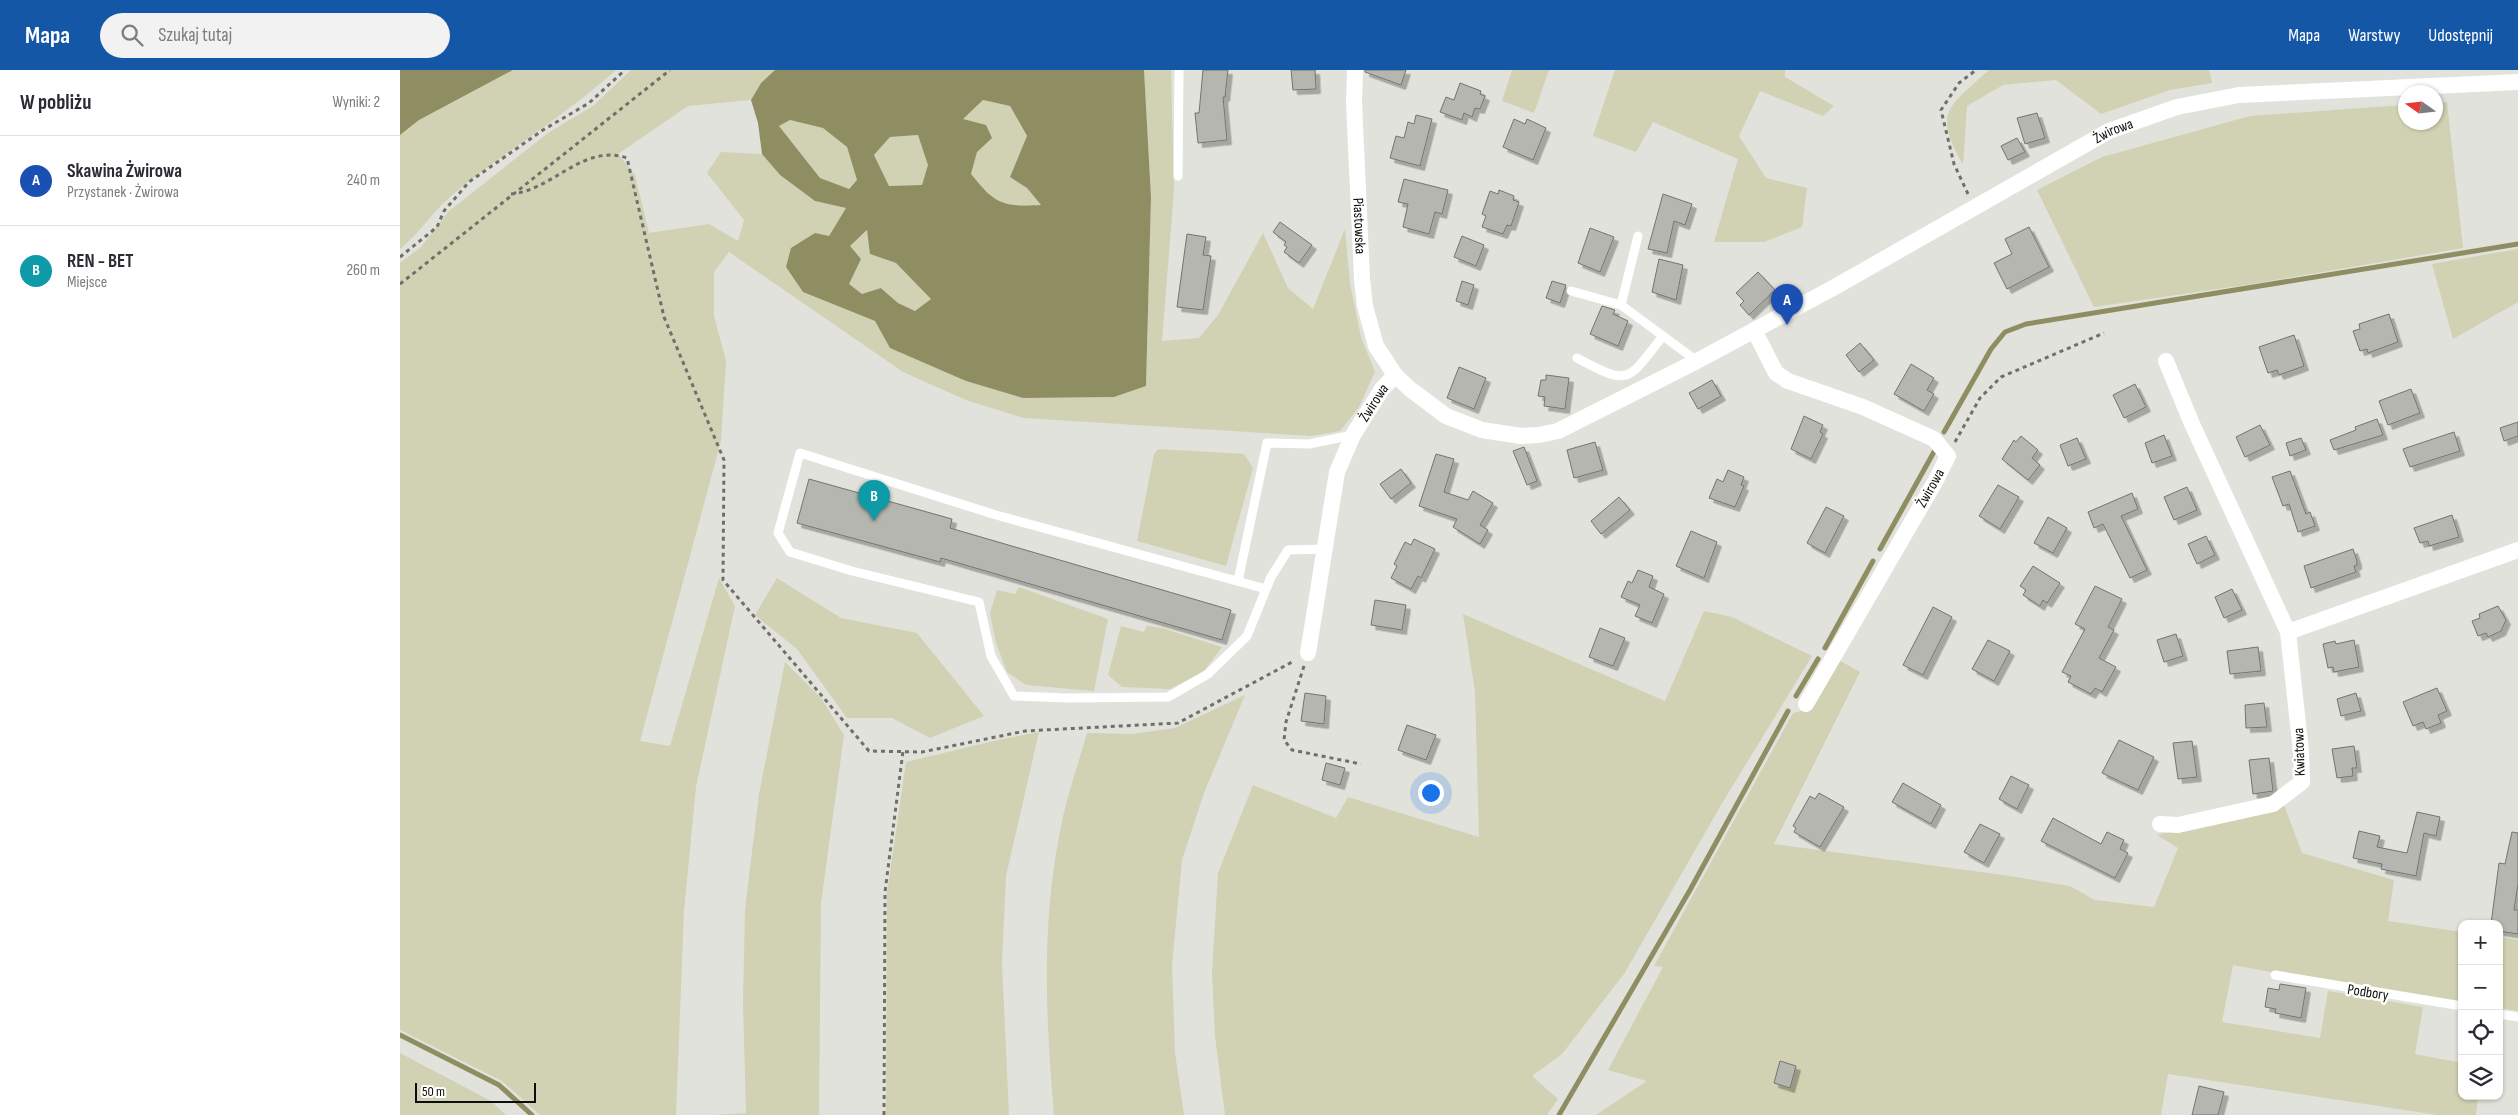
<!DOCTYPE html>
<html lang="pl">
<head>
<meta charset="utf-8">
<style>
  body { margin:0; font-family:"Sofia Sans Condensed",sans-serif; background:#f2f2f3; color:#2b2b33 }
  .controls { position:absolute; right:15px; bottom:15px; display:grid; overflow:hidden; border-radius:10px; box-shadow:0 1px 4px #0004 }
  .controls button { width:45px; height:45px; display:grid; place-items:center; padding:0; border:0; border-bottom:1px solid #e1e1e2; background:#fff; color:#2b2b33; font:25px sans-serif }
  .compass { position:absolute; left:1998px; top:15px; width:45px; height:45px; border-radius:50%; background:#fff; box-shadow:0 1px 4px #0004; rotate:284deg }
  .scale { position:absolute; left:15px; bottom:12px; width:121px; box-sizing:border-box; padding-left:5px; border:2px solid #0d0d0b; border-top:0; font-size:14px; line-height:18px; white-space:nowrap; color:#0d0d0b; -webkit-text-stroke:4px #fffffe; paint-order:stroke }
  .you { position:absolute; left:1030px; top:722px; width:18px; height:18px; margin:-12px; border:4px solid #fff; border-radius:50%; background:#1a73e8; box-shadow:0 0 0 8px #1a73e833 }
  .badge { display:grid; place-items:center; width:32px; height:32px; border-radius:50%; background:#1557a7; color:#fff; font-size:16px; font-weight:700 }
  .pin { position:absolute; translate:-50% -41px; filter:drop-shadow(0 1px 2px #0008) }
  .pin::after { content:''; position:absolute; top:26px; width:18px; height:15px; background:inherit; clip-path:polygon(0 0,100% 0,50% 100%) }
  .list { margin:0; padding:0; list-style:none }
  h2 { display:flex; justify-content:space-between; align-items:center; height:65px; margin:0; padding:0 20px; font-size:21px }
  h2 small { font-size:16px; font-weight:400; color:#7c7c81 }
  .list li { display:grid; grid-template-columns:32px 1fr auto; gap:15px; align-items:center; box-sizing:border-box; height:90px; padding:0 20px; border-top:1px solid #e1e1e2 }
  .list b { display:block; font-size:19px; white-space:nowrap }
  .list p { margin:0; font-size:16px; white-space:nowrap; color:#7c7c81 }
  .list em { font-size:16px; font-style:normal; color:#7c7c81 }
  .icon { flex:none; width:28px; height:28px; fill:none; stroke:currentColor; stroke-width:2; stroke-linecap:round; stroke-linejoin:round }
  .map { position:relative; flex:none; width:2118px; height:1045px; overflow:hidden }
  header { display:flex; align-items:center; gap:30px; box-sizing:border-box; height:70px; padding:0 25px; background:#1557a7; color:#fff }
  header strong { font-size:24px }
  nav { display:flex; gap:28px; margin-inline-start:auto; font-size:18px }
  .search { width:350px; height:45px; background:#f2f2f3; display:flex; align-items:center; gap:12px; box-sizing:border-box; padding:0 18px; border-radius:28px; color:#7c7c81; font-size:19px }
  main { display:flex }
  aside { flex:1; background:#fff }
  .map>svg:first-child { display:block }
  .green { fill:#d1d1b3 }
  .water { fill:#8f8e62; fill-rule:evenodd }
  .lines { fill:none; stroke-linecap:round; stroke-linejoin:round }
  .stream { stroke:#8f8e62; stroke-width:5 }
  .building { fill:#b6b6b0; stroke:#74746f; filter:url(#shadow) }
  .path { stroke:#6f6f6b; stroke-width:3; stroke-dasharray:4 4; stroke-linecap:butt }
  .service { stroke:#fff; stroke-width:9 }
  .minor { stroke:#fff; stroke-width:16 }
  .labels { text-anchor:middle; stroke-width:5; stroke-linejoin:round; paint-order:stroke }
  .street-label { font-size:15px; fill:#0d0d0b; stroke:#fffffe }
</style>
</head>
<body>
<header>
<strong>Mapa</strong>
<div class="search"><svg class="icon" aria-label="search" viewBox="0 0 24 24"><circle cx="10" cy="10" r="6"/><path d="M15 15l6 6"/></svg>Szukaj tutaj</div>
<nav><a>Mapa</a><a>Warstwy</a><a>Udostępnij</a></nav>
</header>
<main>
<aside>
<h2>W pobliżu<small>Wyniki: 2</small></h2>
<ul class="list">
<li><span class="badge" style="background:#1a4fb4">A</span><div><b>Skawina Żwirowa</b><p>Przystanek · Żwirowa</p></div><em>240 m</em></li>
<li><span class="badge" style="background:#0f9aa8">B</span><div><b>REN - BET</b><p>Miejsce</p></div><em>260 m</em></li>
</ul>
</aside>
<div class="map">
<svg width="2118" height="1045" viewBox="0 0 2118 1045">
  <defs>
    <filter id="shadow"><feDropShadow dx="4.5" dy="4.5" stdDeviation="0" flood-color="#0004"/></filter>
  </defs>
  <rect width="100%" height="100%" fill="#e2e2dc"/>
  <!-- green -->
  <path class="green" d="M113 0H216C166 45 109 79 57 121 35 138 21 162 0 179V65L19 50Z
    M231 0H375L361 13 351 30 288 36 218 84 235 105 249 163 309 154 338 171 344 150 307 103 321 82 362 84 380 105 415 131 446 138 429 166 403 222 475 251 491 278 566 311 623 328 714 327 746 316 751 127 744 0H771L774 120 762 271 799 268 818 245 863 163 888 218 913 239 945 159 950 214 961 267 975 302 959 337 940 361 912 366 624 348 566 330 503 302 329 182 314 202V246L326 291 321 371 240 671 270 676 319 508 335 536 296 717 284 841 276 1045H140L102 1011 0 960V193L21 177 48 142 148 63 193 36Z
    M1112 0H1149L1134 43 1102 31Z
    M1215 0H1385V7L1434 36 1423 46 1360 21 1339 66 1366 108 1407 118 1402 157 1364 172H1314L1338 89 1253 52 1236 82 1193 66Z
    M1589 0H1809L1812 13 1770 20 1701 44 1656 10 1603 15 1567 36 1563 95C1532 41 1549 37 1589 0Z
    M583 30 610 36 627 67 610 107 627 118 641 135C602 137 596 135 571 104L577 82 562 49Z
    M2047 32 2063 178 1852 214 1694 237 1637 120 1702 87 1850 46 2005 35 2006 52H2036V33Z
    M390 50 423 58 447 77 457 110 448 119 420 108 379 56Z
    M518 65 529 95 522 115 489 116 474 85 490 67Z
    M468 160 470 184 496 193 532 229 515 241 498 233 482 218 462 224 448 214 461 189 450 176Z
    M2118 179V232L2053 269 2032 194Z
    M758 379 844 384 853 398 826 496 737 471 754 384Z
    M377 508 441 548 517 563 584 646 530 668 492 648H447L397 579 355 545Z
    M619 517 708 549 694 621 626 615 607 602 596 573 590 544 597 520 615 524Z
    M1304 541 1332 547 1412 586 1321 735 1224 904 1162 984 1132 1006 1158 1029 1147 1045H825L815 966 812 903 818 803 853 715 936 748 948 727 1079 767 1075 622 1063 544 1265 631Z
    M721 556 744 562 747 556 762 558 822 577 804 601 770 619 722 617 708 605Z
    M1439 590 1460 602 1374 774 1610 806 1670 816 1695 830 1754 837 1778 778 1757 765 1884 735 1902 783 1994 810 1988 851 2062 862V932L1929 913 1833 895 1822 952 1920 968 1928 921 2023 937 2015 984 2062 993V1026H2078L2076 1045H2038L1768 1004 1761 1045H1196L1247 1011 1208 1000 1263 897 1254 896 1393 643 1405 640Z
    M385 592 421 628 444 665 421 833 419 1045H314L346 1043 343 931 345 840 359 724Z
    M845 625 804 723 782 790 772 895 775 983 784 1045H654C646 951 641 855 660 762 666 728 678 695 687 663L732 664 775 658Z
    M639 662 606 806 602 893 609 1045H486L487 823 506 692 598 670Z
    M2099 867 2118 870V941L2099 938Z
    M0 983 91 1031 106 1045H0Z"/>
  <!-- water -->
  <path class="water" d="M0 0H113L19 50 0 65Z
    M375 0H744L751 127 746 316 714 327 623 328 566 311 490 278 475 251 403 222 386 197 391 178 415 163 429 166 446 138 415 131 380 105 362 84 358 53 351 30 361 13ZM583 30 610 36 627 66 610 107 627 118 641 135C602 137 595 134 571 104L577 82 592 68 586 55 563 49ZM390 50 423 58 447 77 457 110 449 119 420 108 379 56ZM518 65 528 95 522 115 489 116 474 85 490 67ZM467 160 470 184 496 193 531 229 515 241 498 233 481 218 462 224 449 214 461 189 450 176Z"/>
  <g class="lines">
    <!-- stream -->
    <path class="stream" d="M1544 362 1591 279 1605 262 1626 254 2118 174
      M1480 479 1535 380
      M1425 578 1473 491
      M1396 626 1418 589
      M0 965 99 1015 132 1045
      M1159 1045 1290 820 1388 641"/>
  </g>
  <!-- building -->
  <path class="building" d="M803 0H828L825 27H823L827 70 798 73 795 43H799Z
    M891 0H915L916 19 893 20Z
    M965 0H1006L1001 15 965 2Z
    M1060 13 1081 21 1080 24 1085 26 1080 39 1075 38 1072 47 1064 43 1062 50 1040 42 1046 27 1054 30Z
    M1637 43 1645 68 1625 74 1617 48Z
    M1016 45 1032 49 1020 96 990 88 996 66 1004 68 1008 52 1014 54Z
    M1114 49 1125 54 1127 49 1146 58 1133 90 1103 77Z
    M1617 68 1625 82 1608 90 1601 76Z
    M1004 109 1048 120 1042 144 1035 142 1029 164 1003 157 1008 134 998 132Z
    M1099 120 1114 126 1113 130 1119 132 1111 156 1107 155 1103 164 1082 157 1086 146 1082 144 1090 121 1098 124Z
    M1263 124 1292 134 1285 155 1274 151 1267 183 1248 179Z
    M880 152 912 175 899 193 884 182 887 177 884 175 886 172 873 162Z
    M1629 157 1649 197 1607 219 1594 193 1612 184 1605 169Z
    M1190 158 1214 167 1200 202 1178 193Z
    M787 164 806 167 803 185 811 186 803 240 777 237Z
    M1062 166 1084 175 1076 196 1054 187Z
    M1259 189 1283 195 1276 230 1252 222Z
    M1358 202 1375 220 1349 245 1340 235 1344 231 1336 223Z
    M1062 211 1074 215 1068 235 1056 231Z
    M1152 211 1166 215 1160 233 1146 228Z
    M1202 236 1215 240 1213 244 1228 251 1218 276 1190 264Z
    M1989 244 1998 272 1968 283 1967 279 1960 281 1953 261 1960 259 1959 254Z
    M1894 265 1904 296 1879 305 1877 300 1868 303 1859 277Z
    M1460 273 1474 290 1459 302 1446 285Z
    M1511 294 1534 308 1527 320 1534 324 1524 341 1494 324Z
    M1059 297 1086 308 1074 339 1047 328Z
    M1146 305 1169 308 1165 339 1144 336 1145 327 1138 326 1141 310H1146Z
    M1312 310 1321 326 1298 339 1289 323Z
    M1735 314 1746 337 1724 348 1713 325Z
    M2011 319 2020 343 1988 355 1979 331Z
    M1404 346 1423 355 1420 362 1423 364 1411 389 1391 379Z
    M1977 349 1983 365 1934 380 1930 370 1956 360 1955 357Z
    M2118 352V366L2104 371 2100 358Z
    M1860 355 1870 375 1845 387 1836 367Z
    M2054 362 2060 381 2010 397 2003 379Z
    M1764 365 1772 386 1752 393 1745 373Z
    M1621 366 1638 380 1632 388 1640 395 1628 410 1602 389 1614 370 1616 372Z
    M1677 368 1686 389 1668 396 1660 375Z
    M1901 368 1906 380 1890 386 1886 373Z
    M1195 372 1203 400 1174 408 1167 380Z
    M1124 377 1137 411 1127 415 1113 381Z
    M1036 384 1054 389 1044 422 1068 430 1073 421 1093 433 1080 455 1088 460 1080 474 1053 457 1057 449 1019 436Z
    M1001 399 1011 413 991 429 980 414Z
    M1328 400 1344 407 1341 415 1344 416 1335 437 1309 428 1317 409 1323 412Z
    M1890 401 1906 444 1910 442 1915 456 1898 462 1889 434 1883 436 1872 407Z
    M409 409 552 449 550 458 831 540 822 570 541 488 540 492 397 453Z
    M1598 415 1619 427 1600 459 1579 446Z
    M1787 417 1797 440 1774 450 1764 427Z
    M1732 423 1738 439 1721 446 1747 500 1730 508 1703 454 1694 458 1688 442Z
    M1219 427 1230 440 1201 464 1191 451Z
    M1426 437 1444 446 1425 483 1407 473Z
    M2052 445 2059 467 2029 476 2028 471 2020 473 2014 458Z
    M1648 447 1667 458 1653 483 1634 473Z
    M1291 461 1317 472 1304 508 1276 496Z
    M1806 466 1815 485 1797 494 1788 474Z
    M1014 469 1035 479 1021 508 1018 506 1011 519 991 508 997 496 994 494 1005 472 1011 475Z
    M1953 479 1957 491V495L1954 496 1956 502 1911 518 1904 496Z
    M1633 496 1660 513 1647 533 1643 530 1640 536 1623 525 1626 520 1620 516Z
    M1238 500 1253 506 1249 517 1264 524 1252 553 1235 546 1240 535 1221 527 1228 511 1232 513Z
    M1695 516 1722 529 1708 557 1714 560 1699 588 1716 597 1702 622 1695 618 1691 624 1668 612 1671 606 1662 602 1685 559 1675 554Z
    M1832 519 1842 540 1824 548 1815 527Z
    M975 530 1006 535 1002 560 971 555Z
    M2098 536 2106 550 2101 561 2088 567 2086 563 2078 566 2072 551 2080 548 2079 544Z
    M1533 537 1552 547 1523 605 1503 595Z
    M1200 558 1225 568 1213 596 1189 587Z
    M1776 564 1783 586 1764 592 1757 570Z
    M1588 570 1610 581 1594 611 1572 599Z
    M1954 570 1959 597 1934 602 1933 597 1928 598 1923 574 1935 571 1936 574Z
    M1858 577 1861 601 1830 604 1827 581Z
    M2037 618 2047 641 2038 645 2041 653 2026 659 2023 652 2013 656 2003 632Z
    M905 623 926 626 924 654 901 651Z
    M1956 623 1961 641 1941 646 1937 629Z
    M1864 633 1867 657 1846 658 1845 635Z
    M1007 655 1036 665 1026 690 998 680Z
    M1719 670 1754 687 1738 720 1702 703Z
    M1792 671 1797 707 1778 709 1773 673Z
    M1954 676 1957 698H1952L1953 706 1937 708 1932 679Z
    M1869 688 1873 721 1853 724 1849 690Z
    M926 693 945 698 940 715 922 710Z
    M1611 706 1629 715 1617 739 1599 729Z
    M1503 713 1541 735 1531 754 1492 732Z
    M1419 723 1444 737 1420 777 1394 762 1396 758 1393 756 1410 726 1415 729Z
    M2017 742 2040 747 2036 766 2024 763 2016 806 1981 799 1982 794 1953 788 1959 761 1980 766 1977 777 2007 783Z
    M1653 748 1701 774 1707 762 1724 770 1720 779 1728 783 1715 808 1641 771Z
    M1580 754 1600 764 1584 793 1564 782Z
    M2112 762 2118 763V814L2114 840H2118V864L2099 861V854H2091L2099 793 2105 794Z
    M1880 914 1906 918 1901 948 1875 943 1876 939 1865 937 1868 918 1879 920Z
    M1380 991 1396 996 1390 1018 1374 1013Z
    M1799 1016 1824 1022 1818 1045H1792Z"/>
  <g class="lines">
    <!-- path -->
    <path class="path" d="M111 124C152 121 183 73 227 88L264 247 324 390 323 510 469 681 522 682 625 661 778 653 894 591
      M1568 124 1554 94 1541 40 1559 13 1576 0
      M0 187 37 157 44 141 69 112 143 60 189 33 225 0
      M0 214 270 0
      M1555 372 1580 328 1601 307 1704 263
      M904 596 886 652 884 670 892 680 961 694
      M484 1045 485 822 503 681"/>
    <!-- service -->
    <path class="service" d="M778 106 779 0
      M1238 166 1221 235 1297 291
      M1171 221 1221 235
      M1177 288C1231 317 1227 311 1263 266
      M838 511 867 373 909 374 953 365
      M866 519 596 445 400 383 378 463 390 482 452 501 579 532 591 586 614 626 667 628 768 627 808 604 847 566 871 507 888 480 926 479
      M1875 905 2062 936
      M2099 944 2118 947"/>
    <!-- minor -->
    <g class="minor">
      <path id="s1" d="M955 0 954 32 962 209 965 236 976 276 995 305 1010 319 1046 346 1082 360 1121 366 1139 365 1158 361 1297 291 1433 218 1709 61 1777 37 1839 25 2118 12"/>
      <path d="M1354 260 1376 303 1388 311 1463 337 1534 369 1548 386 1535 412 1406 634"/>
      <path d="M1888 562 2118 480"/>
      <path id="s2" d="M908 583 937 402 953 365 982 319 995 305"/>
      <path d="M1760 754 1778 755 1873 734 1902 712 1901 682 1888 562 1792 354 1766 291"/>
    </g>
  </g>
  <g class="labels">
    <!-- street labels -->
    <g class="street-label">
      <text dy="5" stroke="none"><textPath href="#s1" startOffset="1125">Żwirowa</textPath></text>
      <text dy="5" stroke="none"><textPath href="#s1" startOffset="156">Piastowska</textPath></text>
      <text dy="5" stroke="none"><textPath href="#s2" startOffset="262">Żwirowa</textPath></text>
      <text transform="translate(1530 418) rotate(-61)" y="5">Żwirowa</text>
      <text transform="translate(1899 682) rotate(-92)" y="5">Kwiatowa</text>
      <text transform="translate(1968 922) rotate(9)" y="5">Podbory</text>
    </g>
  </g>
</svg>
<div class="controls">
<button>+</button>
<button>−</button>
<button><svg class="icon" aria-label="locate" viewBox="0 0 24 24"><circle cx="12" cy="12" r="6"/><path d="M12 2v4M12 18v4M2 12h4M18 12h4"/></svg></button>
<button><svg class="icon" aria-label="layers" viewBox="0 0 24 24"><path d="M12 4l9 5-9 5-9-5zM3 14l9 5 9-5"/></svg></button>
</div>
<svg class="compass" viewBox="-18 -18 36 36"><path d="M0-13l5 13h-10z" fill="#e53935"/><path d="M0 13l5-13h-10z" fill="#7c7c81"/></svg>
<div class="scale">50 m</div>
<div class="you"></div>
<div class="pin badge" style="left:1387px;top:255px;background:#1a4fb4">A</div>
<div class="pin badge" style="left:474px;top:451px;background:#0f9aa8">B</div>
</div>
</main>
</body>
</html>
